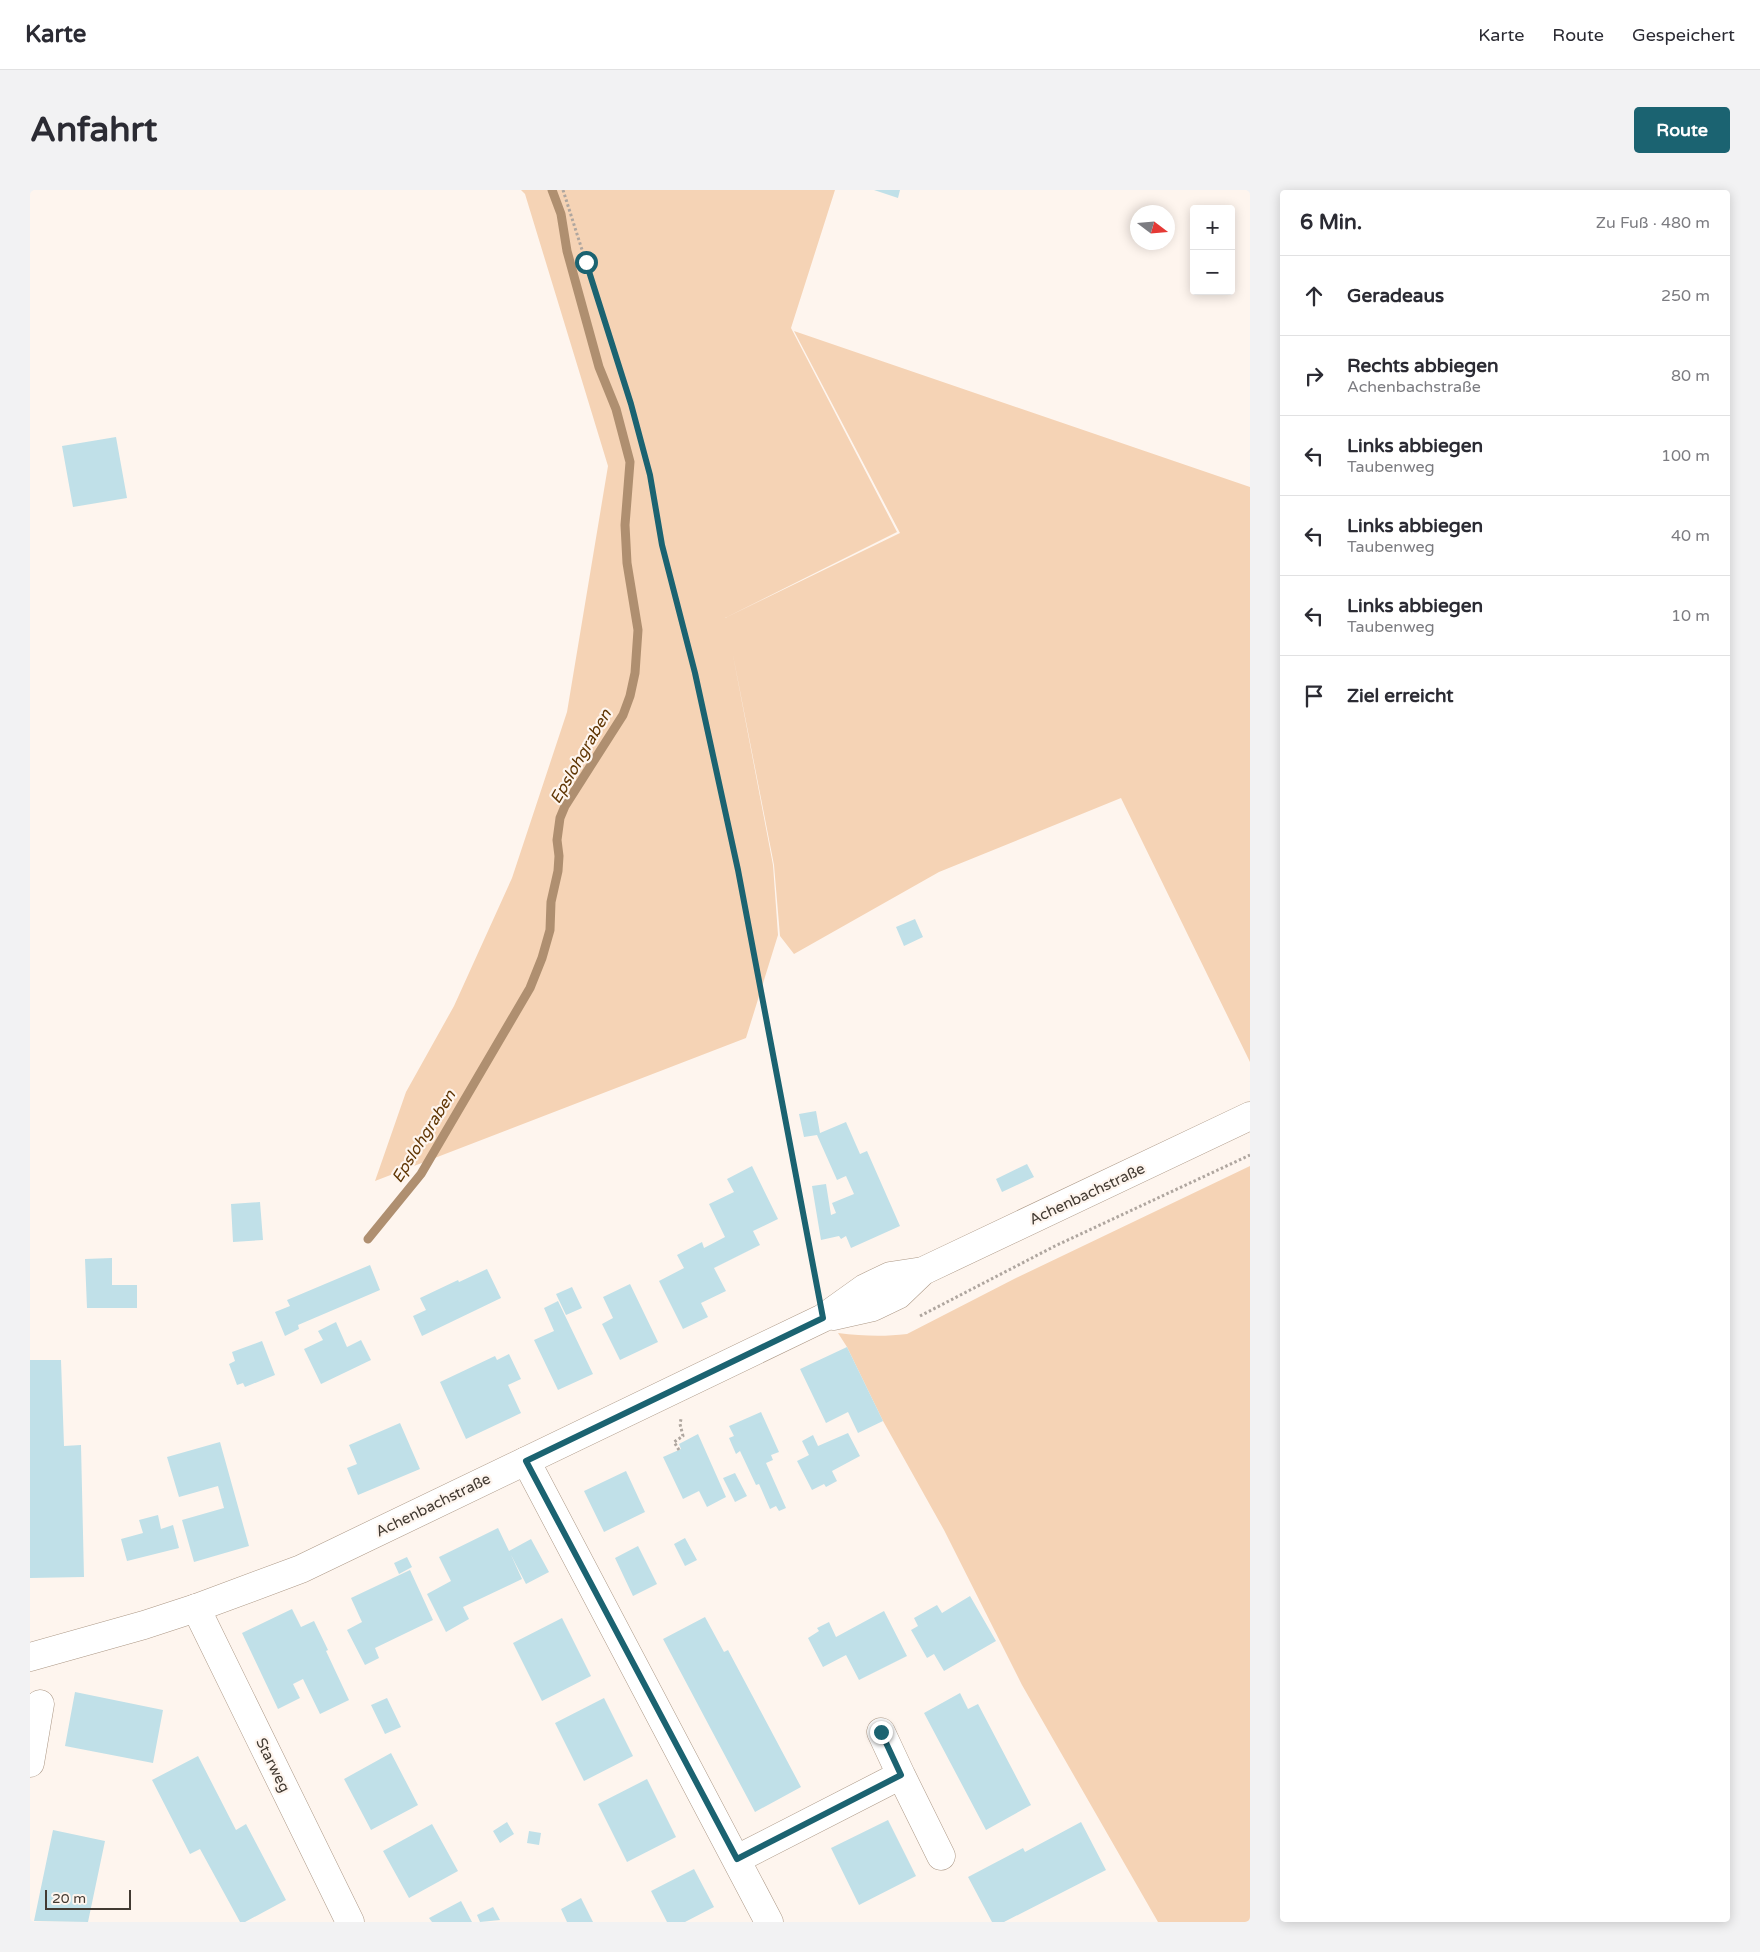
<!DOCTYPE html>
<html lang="de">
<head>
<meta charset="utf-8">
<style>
  body { margin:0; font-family:"Varela Round",sans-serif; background:#f2f2f3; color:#2b2b33 }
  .controls { position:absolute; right:15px; top:15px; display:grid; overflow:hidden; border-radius:5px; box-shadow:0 2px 12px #0003 }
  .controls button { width:45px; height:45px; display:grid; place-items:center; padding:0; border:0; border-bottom:1px solid #e1e1e2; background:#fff; color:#2b2b33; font:25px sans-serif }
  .compass { position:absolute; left:1100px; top:15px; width:45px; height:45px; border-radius:50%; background:#fff; box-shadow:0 2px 12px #0003; rotate:106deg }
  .scale { position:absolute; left:15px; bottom:12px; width:86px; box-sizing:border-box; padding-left:5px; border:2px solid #423a32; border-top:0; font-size:14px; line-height:18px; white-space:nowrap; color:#423a32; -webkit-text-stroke:4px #fef5ee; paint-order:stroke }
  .stop { position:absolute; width:15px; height:15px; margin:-11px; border:4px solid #1b6371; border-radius:50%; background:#fff }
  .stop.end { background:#1b6371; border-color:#fff; box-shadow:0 1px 5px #0008 }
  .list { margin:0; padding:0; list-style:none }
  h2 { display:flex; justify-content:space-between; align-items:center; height:65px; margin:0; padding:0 20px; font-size:21px }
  h2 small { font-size:16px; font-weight:400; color:#7c7c81 }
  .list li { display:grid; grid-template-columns:32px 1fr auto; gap:15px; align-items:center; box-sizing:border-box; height:80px; padding:0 20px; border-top:1px solid #e1e1e2 }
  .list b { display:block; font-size:19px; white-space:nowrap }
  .list p { margin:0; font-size:16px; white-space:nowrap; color:#7c7c81 }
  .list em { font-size:16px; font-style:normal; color:#7c7c81 }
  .icon { flex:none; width:28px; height:28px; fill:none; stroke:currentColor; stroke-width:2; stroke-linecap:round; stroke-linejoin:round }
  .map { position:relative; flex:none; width:1220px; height:1732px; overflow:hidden; border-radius:5px }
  header { display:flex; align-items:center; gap:30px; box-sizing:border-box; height:70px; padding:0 25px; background:#fff; border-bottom:1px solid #e1e1e2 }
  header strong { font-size:24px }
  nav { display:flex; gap:28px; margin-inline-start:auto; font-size:18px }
  .intro { display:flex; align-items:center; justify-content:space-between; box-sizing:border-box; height:120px; padding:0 30px }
  h1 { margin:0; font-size:35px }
  .button { padding:12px 22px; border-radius:5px; background:#1b6371; color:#fff; font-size:18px; font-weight:700 }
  main { display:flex; gap:30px; padding:0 30px }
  aside { flex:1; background:#fff; border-radius:5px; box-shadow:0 2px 12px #0003 }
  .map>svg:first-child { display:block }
  .green { fill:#f5d3b5 }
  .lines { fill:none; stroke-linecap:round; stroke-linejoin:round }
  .stream { stroke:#af8f70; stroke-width:9 }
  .building { fill:#c0e0e8 }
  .street-casing { stroke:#ac9886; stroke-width:29 }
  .secondary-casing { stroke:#ac9886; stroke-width:29 }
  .path { stroke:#afa69f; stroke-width:3; stroke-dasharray:2.5 2.5; stroke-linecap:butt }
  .street { stroke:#fff; stroke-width:28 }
  .secondary { stroke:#fff; stroke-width:28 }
  .route { stroke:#1b6371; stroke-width:6 }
  .labels { text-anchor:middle; stroke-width:4.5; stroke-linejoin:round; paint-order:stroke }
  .street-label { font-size:15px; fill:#423a32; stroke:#fef5ee }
  .water-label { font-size:16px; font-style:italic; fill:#603604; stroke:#fef5ee }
</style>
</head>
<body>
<header>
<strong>Karte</strong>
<nav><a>Karte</a><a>Route</a><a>Gespeichert</a></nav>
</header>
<div class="intro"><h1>Anfahrt</h1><a class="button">Route</a></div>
<main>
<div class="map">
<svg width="1220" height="1732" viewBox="0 0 1220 1732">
  <rect width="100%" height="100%" fill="#fef5ee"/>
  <!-- green -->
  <path class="green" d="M491 0H805L761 138 867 342 695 428 870 343 764 141 1220 297V872L1091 608 909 682 764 764 750 746 744 675 702 460 743 675 748 745 716 848 345 991 376 902 424 816 482 688 537 522 578 276 495 4Z
    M1220 976V1732H1128L992 1495 914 1340 853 1231 817 1157 808 1143C832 1146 853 1147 877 1144L984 1089Z"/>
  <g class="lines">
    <!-- stream -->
    <path class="stream" d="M338 1049 391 984 500 798 512 768 520 740 521 712 528 681 529 666 527 650 530 628 535 616 593 525 600 506 605 483 608 440 597 373 595 335 600 272 586 219 569 177 537 61 531 24 522 0"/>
  </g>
  <!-- building -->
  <path class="building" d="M844 0H870L868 8Z
    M86 247 97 308 43 317 32 256Z
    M885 729 893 747 874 756 866 737Z
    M786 921 790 943 816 932 830 964 837 961 870 1036 821 1058 816 1046 811 1049 809 1046 791 1050 782 996 796 994 801 1025 806 1023 802 1013 824 1004 816 986 807 990 787 945 774 947 769 924Z
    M997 974 1004 987 972 1002 966 989Z
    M722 976 748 1029 723 1041 730 1055 684 1078 696 1101 671 1113 678 1127 653 1139 629 1091 654 1078 647 1065 672 1052 674 1058 695 1047 679 1014 704 1002 697 989Z
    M230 1012 233 1050 203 1052 201 1014Z
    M82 1068V1095H107V1118H57L55 1069Z
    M340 1075 350 1100 268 1135 269 1139 255 1146 245 1122 260 1116 257 1110Z
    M457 1079 471 1108 392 1146 383 1126 396 1120 390 1108 428 1090 429 1092Z
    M600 1094 628 1152 590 1170 572 1134 583 1128 573 1107Z
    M542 1097 552 1118 536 1125 526 1104Z
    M528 1111 563 1184 528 1200 504 1150 524 1141 514 1118Z
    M306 1132 317 1157 331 1150 341 1170 291 1194 274 1159 293 1150 288 1141Z
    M232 1151 245 1185 215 1197 213 1193 207 1195 199 1174 205 1171 202 1162Z
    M817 1157 853 1231 828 1243 818 1222 796 1233 770 1179Z
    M479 1164 491 1189 478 1195 491 1223 436 1249 410 1192 465 1166 467 1170Z
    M0 1170H31L34 1256 51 1255 54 1387 0 1388Z
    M731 1222 749 1262 741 1265 743 1270 736 1273 756 1318 749 1321 746 1316 740 1319 729 1294 726 1295 710 1261 706 1264 699 1248 704 1246 699 1236Z
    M370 1233 390 1279 328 1305 317 1278 327 1274 319 1255Z
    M818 1243 830 1266 802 1281 807 1291 796 1297 794 1294 782 1300 767 1271 779 1265 772 1251 783 1245 788 1256Z
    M668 1244 696 1307 677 1317 669 1301 653 1309 633 1267 651 1259 649 1254Z
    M190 1252 219 1356 164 1372 152 1330 194 1318 188 1296 149 1307 137 1267Z
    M596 1281 615 1322 574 1342 554 1301Z
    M705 1283 717 1306 705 1312 693 1288Z
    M128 1325 131 1339 143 1335 149 1358 97 1371 91 1349 113 1343 109 1330Z
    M468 1338 479 1361 501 1349 519 1382 496 1394 481 1365 492 1389 433 1417 439 1429 416 1442 397 1404 421 1391 409 1367Z
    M655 1348 667 1370 655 1376 644 1354Z
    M608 1356 627 1394 603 1406 585 1368Z
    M377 1367 382 1377 369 1384 364 1373Z
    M380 1380 403 1430 345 1458 349 1468 335 1475 317 1440 332 1432 321 1408Z
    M940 1406 966 1451 914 1481 904 1464 897 1468 881 1440 888 1436 884 1428 907 1415 912 1423Z
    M262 1419 271 1437 284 1431 298 1460 296 1461 319 1510 290 1524 273 1489 263 1494 270 1508 248 1519 212 1443Z
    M854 1421 877 1466 829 1490 816 1465 793 1477 778 1448 789 1441 787 1438 799 1432 806 1447Z
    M675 1427 694 1462 698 1460 771 1597 725 1622 633 1449Z
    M532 1428 561 1486 512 1511 483 1453Z
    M45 1502 133 1520 123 1573 35 1556Z
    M930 1503 938 1519 948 1514 1001 1615 956 1640 894 1523Z
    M357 1508 371 1537 355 1544 341 1515Z
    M574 1508 603 1566 554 1591 525 1533Z
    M361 1563 388 1615 341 1640 314 1589Z
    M168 1566 206 1640 216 1634 256 1710 215 1732H210L170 1659 160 1664 122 1590Z
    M617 1589 646 1647 597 1672 568 1614Z
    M858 1630 886 1686 829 1715 801 1658Z
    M477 1632 484 1644 470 1653 463 1641Z
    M1051 1632 1076 1680 974 1732H962L938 1687 993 1658 995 1662Z
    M402 1634 428 1681 379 1708 353 1661Z
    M23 1640 75 1651 58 1732 4 1731Z
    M499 1641 511 1643 509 1655 497 1653Z
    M664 1679 684 1717 655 1732H637L621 1701Z
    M551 1708 563 1732H537L531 1719Z
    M431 1711 442 1732H402L399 1728Z
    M463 1717 470 1730 450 1732 447 1725Z"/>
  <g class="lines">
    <defs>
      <path id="street" d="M496 1271 739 1732
        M166 1418 320 1732
        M851 1542 871 1585
        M0 1573 10 1514
        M707 1669 871 1585 911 1666"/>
      <path id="secondary" d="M803 1126 843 1117 868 1105 893 1081
        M0 1467 114 1435 166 1418 271 1379 793 1128 835 1098 860 1086 893 1081 1220 926"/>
    </defs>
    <!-- street casing -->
    <use href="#street" class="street-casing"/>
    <!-- secondary casing -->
    <use href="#secondary" class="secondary-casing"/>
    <!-- path -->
    <path class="path" d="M533 0 601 214 619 285 632 355 665 483 708 680 787 1097
      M890 1126 1025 1056 1220 965
      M649 1260 644 1252 653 1246 650 1234 651 1229"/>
    <!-- street -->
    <use href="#street" class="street"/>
    <!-- secondary -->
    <use href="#secondary" class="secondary"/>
  </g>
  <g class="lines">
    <!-- route -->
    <path class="route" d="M556 72 601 214 620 285 632 355 665 483 708 680 793 1128 496 1271 707 1669 871 1585 851 1542"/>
  </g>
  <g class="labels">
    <!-- street labels -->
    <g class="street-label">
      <text transform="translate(1057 1004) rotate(-25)" y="5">Achenbachstraße</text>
      <text transform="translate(403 1315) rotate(-26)" y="5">Achenbachstraße</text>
      <text transform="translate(243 1575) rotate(64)" y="5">Starweg</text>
    </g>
    <!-- water labels -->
    <g class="water-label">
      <text transform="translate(550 566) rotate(-60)" y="6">Epslohgraben</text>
      <text transform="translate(393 946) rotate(-58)" y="6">Epslohgraben</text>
    </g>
  </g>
</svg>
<div class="controls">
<button>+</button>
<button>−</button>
</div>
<svg class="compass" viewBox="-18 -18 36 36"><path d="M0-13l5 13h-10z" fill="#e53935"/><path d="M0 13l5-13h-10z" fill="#7c7c81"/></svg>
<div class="scale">20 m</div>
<div class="stop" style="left:556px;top:72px"></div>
<div class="stop end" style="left:851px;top:1542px"></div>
</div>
<aside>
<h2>6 Min.<small>Zu Fuß · 480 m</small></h2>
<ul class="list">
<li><svg class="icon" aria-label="ahead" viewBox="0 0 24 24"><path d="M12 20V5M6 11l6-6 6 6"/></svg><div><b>Geradeaus</b></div><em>250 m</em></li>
<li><svg class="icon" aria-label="right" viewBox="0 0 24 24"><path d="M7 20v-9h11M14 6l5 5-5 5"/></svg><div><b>Rechts abbiegen</b><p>Achenbachstraße</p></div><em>80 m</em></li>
<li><svg class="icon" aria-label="left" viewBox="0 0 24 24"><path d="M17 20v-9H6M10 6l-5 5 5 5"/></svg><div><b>Links abbiegen</b><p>Taubenweg</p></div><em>100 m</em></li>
<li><svg class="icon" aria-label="left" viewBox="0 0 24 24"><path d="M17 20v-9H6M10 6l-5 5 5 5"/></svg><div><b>Links abbiegen</b><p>Taubenweg</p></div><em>40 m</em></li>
<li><svg class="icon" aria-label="left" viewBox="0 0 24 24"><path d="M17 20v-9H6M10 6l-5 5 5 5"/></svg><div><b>Links abbiegen</b><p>Taubenweg</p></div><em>10 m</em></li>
<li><svg class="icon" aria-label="arrive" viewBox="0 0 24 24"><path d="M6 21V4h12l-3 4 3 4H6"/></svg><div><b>Ziel erreicht</b></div></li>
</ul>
</aside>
</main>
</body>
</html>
